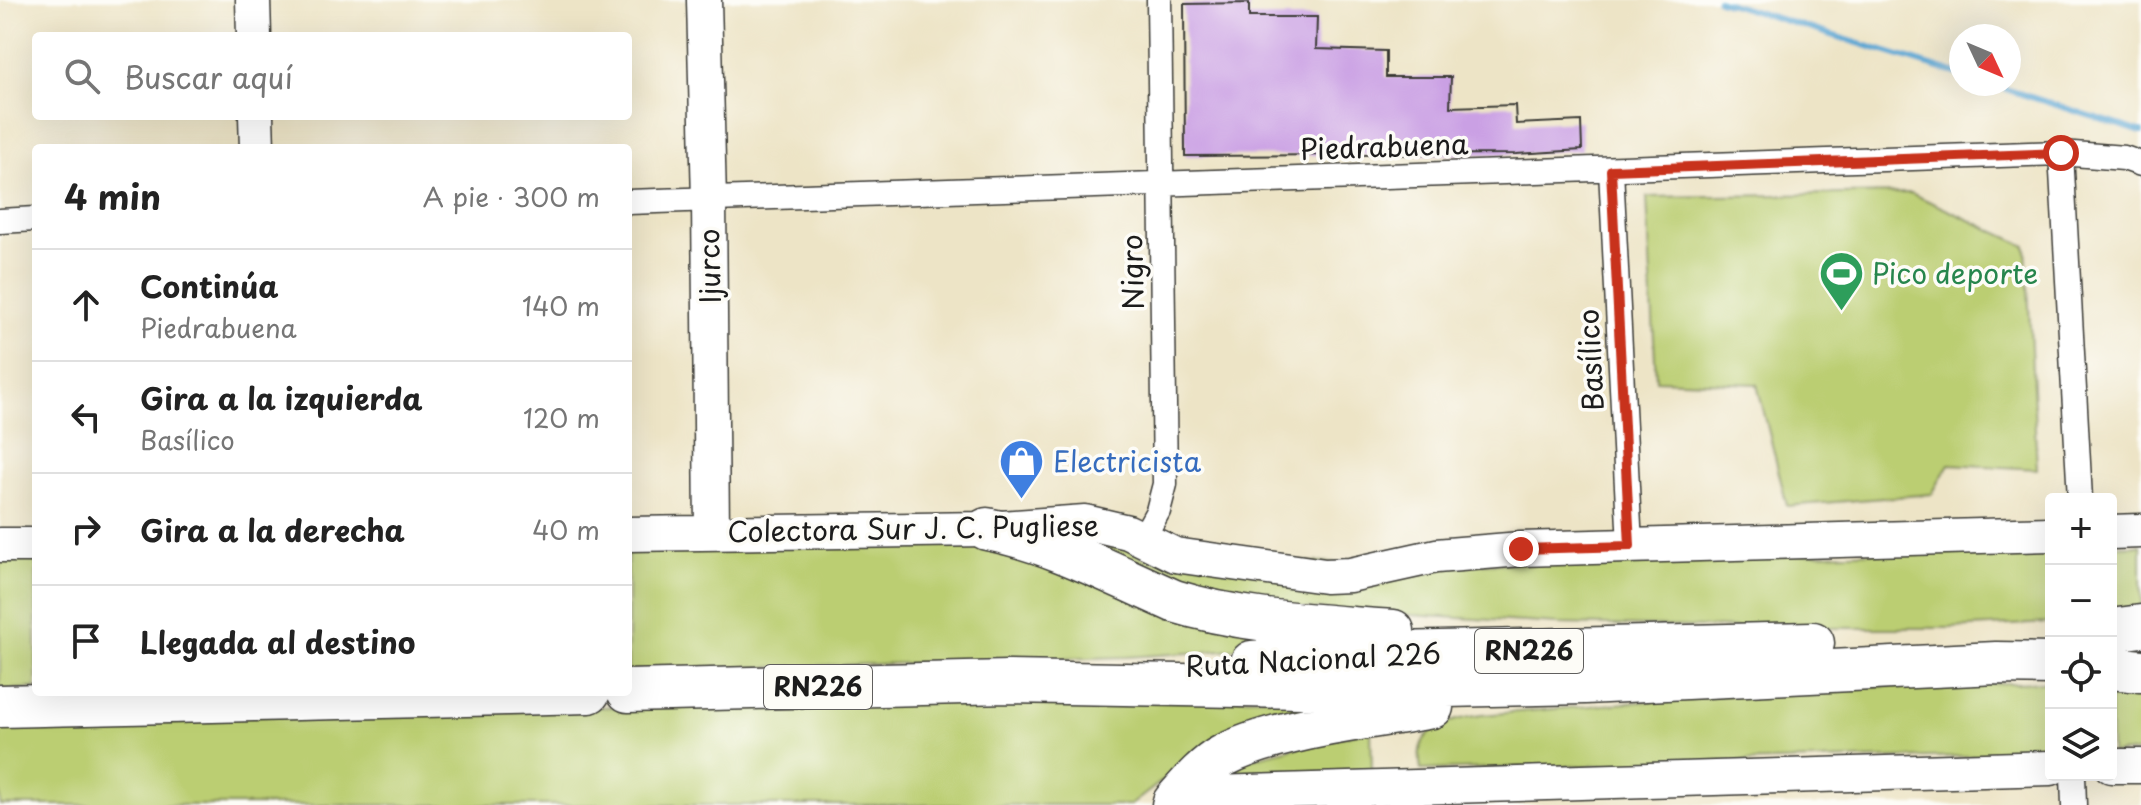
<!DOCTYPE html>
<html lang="es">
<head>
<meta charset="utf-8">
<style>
  body { margin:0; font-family:"Playpen Sans",sans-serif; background:#f2f2f2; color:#222 }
  .controls { position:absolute; right:24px; bottom:24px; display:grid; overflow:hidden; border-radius:8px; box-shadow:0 8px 32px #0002 }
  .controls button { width:72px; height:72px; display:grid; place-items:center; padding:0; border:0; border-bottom:2px solid #e0e0e0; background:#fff; color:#222; font:40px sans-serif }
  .compass { position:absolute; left:1949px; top:24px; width:72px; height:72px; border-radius:50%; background:#fff; box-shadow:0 8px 32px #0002; rotate:134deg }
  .stop { position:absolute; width:24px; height:24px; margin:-18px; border:6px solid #c8321e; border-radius:50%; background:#fff }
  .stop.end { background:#c8321e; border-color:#fff; box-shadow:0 2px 8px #0008 }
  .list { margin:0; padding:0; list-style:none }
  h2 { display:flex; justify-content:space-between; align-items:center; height:104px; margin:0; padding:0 32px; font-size:34px }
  h2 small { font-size:26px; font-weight:400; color:#767676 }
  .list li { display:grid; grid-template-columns:52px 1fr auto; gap:24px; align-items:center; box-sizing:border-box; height:112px; padding:0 32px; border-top:2px solid #e0e0e0 }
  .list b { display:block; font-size:30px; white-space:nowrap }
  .list p { margin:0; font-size:26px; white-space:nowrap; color:#767676 }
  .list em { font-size:26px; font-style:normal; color:#767676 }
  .icon { flex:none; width:44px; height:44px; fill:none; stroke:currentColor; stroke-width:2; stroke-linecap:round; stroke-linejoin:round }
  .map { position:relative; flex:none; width:2141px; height:805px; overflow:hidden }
  .search { position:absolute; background:#fff; box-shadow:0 8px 32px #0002; left:32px; top:32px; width:600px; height:88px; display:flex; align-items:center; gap:20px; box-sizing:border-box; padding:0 28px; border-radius:8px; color:#767676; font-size:30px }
  .panel { position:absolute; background:#fff; box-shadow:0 8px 32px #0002; left:32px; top:144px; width:600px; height:552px; border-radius:8px }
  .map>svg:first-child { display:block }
  .green { fill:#bbce72; stroke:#6c7547; stroke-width:2 }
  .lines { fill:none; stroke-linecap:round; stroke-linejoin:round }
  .stream { stroke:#5aa5d2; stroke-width:6 }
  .building { fill:#caa0e4 }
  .street-casing { stroke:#3b3a36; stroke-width:27 }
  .secondary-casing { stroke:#3b3a36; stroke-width:37 }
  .highway-casing { stroke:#3b3a36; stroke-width:45 }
  .street { stroke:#fff; stroke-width:24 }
  .secondary { stroke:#fff; stroke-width:34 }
  .highway { stroke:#fff; stroke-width:42 }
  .route { stroke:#c8321e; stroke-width:10 }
  .labels { text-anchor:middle; stroke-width:7; stroke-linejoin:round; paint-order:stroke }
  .shield { fill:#fdfcf7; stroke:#605f5e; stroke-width:2 }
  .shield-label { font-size:26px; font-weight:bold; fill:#1c1c1c }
  .street-label { font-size:28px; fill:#1c1c1c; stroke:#fdfcf7 }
  .leisure-label { font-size:28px; fill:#27864d; stroke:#fdfcf7; text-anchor:start }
  .shop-label { font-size:28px; fill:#366cbe; stroke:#fdfcf7; text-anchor:start }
</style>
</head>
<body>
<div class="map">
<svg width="2141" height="805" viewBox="0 0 2141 805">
  <rect width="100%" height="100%" fill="#fdfcf7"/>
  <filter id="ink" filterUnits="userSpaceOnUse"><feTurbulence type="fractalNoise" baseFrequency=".0125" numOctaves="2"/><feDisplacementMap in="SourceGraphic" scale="16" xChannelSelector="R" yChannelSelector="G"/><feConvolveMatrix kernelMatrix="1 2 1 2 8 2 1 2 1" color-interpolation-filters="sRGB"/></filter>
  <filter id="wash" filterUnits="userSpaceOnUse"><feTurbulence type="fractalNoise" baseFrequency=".006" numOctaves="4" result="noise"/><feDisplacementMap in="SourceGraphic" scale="32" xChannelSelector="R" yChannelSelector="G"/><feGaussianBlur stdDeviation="1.8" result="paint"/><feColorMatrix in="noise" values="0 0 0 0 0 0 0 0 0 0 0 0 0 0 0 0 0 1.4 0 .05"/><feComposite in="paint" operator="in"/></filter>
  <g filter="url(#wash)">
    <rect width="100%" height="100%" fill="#ede4c6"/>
    <!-- green -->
    <path class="green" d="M1911 193 2026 246 2037 469 1949 464 1932 494 1787 506 1757 384 1656 380 1647 197Z
      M1079 533 1096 534 1145 558 1447 565 2051 547V623L1950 628H1752L1557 624 1248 605 1113 557Z
      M962 539 1346 637 1203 652 1127 657 628 671V543Z
      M2141 545V613L2111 617V546Z
      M36 555V688L0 690V556Z
      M2051 682V754L1421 770C1420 764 1419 756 1420 750 1425 723 1460 719 1481 715L1812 688Z
      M2111 686 2141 689V752L2111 753Z
      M1070 697 1410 699 1179 768 1131 805H0V720Z
      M1371 730 1372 772 1222 779 1223 765Z"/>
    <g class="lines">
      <!-- stream -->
      <path class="stream" d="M1718 0 1961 75
        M1990 84 2141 132"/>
    </g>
    <g id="blocks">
      <!-- building -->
      <path class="building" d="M1249 3V17H1317L1316 49 1386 51V77H1451L1450 107 1515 105 1516 124 1581 121 1582 150 1516 154 1185 156 1184 4Z"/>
    </g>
  </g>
  <g filter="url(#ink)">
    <use href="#blocks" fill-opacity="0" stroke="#3b3a36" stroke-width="2"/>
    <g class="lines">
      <defs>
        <path id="street" d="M2061 153 2080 499
          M1611 170 1630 546
          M628 202 2061 153 2124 158 2141 164
          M0 221 36 219
          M1143 538 1158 511 1165 484 1159 0
          M2073 775 2074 805"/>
        <path id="secondary" d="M253 0 254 36
          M704 0 709 201 712 532
          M256 116 257 148
          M2111 532 2141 531
          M628 534 987 529 1085 522 1128 532 1175 555 1325 576 1350 575 1436 556 1521 549 2051 534
          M0 545H36
          M2111 766H2141
          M1169 805 1195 795 1214 793 2051 768"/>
        <path id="highway" d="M987 529C1054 542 1112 574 1174 601 1244 623 1321 625 1393 631
          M2111 630 2141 626
          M1252 662 1355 654 1813 643
          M2111 668 2141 671
          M628 691 1008 682 1358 688 1585 683 1996 663 2051 664
          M0 706 589 692
          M1174 802C1188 786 1204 766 1223 756 1277 728 1371 718 1432 707"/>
      </defs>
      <!-- street casing -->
      <use href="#street" class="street-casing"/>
      <!-- secondary casing -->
      <use href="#secondary" class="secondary-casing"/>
      <!-- highway casing -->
      <use href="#highway" class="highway-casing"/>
      <!-- street -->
      <use href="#street" class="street"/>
      <!-- secondary -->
      <use href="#secondary" class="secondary"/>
      <!-- highway -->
      <use href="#highway" class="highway"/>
    </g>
  </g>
  <g class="lines" filter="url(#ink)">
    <!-- route -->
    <path class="route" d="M1521 549 1630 546 1611 170 2061 153"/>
  </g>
  <!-- icons -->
  <defs>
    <symbol id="stadium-pin" viewBox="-11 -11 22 30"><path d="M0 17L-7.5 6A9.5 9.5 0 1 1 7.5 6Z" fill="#2e9e5b" stroke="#fdfcf7"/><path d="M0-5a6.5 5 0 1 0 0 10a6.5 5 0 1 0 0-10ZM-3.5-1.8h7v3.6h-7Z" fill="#fff"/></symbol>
    <symbol id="shop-pin" viewBox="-11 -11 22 30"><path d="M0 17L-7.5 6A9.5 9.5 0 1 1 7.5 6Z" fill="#3f7fe0" stroke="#fdfcf7"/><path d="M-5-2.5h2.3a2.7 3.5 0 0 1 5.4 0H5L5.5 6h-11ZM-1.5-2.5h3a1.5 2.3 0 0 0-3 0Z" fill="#fff"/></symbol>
  </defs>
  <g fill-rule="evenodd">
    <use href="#stadium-pin" x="1816" y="248" width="51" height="69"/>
    <use href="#shop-pin" x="996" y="436" width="51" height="69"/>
  </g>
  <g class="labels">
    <!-- shield labels -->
    <g class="shield">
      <rect x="1475" y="629" width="108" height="44" rx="6"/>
      <rect x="764" y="665" width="108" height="44" rx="6"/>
    </g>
    <g class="shield-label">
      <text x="1529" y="660">RN226</text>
      <text x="818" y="696">RN226</text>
    </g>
    <!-- street labels -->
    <g class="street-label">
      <text transform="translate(1384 147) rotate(-2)" y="10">Piedrabuena</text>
      <text transform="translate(710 266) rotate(-91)" y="10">Ijurco</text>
      <text transform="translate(1133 272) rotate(-91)" y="10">Nigro</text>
      <text transform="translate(1591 360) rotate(-93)" y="10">Basílico</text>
      <text transform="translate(913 529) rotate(-1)" y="10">Colectora Sur J. C. Pugliese</text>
      <text transform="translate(1313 660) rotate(-3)" y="10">Ruta Nacional 226</text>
    </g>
    <!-- leisure labels -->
    <g class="leisure-label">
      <text x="1872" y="284">Pico deporte</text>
    </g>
    <!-- shop labels -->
    <g class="shop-label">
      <text x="1053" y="472">Electricista</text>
    </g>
  </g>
</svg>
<div class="controls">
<button>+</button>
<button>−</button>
<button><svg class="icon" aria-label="locate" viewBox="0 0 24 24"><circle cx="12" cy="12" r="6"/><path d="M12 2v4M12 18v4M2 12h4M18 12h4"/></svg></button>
<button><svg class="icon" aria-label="layers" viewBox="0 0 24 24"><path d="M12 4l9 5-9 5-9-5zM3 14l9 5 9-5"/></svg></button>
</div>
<svg class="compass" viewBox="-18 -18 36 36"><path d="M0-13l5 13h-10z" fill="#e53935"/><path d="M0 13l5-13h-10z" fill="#767676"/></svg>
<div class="stop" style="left:2061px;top:153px"></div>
<div class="stop end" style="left:1521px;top:549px"></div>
<div class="search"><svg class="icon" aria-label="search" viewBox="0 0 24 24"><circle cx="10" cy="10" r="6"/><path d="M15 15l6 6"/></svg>Buscar aquí</div>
<section class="panel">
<h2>4 min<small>A pie · 300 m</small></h2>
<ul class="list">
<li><svg class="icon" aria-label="ahead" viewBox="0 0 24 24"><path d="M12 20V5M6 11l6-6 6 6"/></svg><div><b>Continúa</b><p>Piedrabuena</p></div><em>140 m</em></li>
<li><svg class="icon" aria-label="left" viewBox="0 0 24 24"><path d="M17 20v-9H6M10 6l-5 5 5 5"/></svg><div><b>Gira a la izquierda</b><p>Basílico</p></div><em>120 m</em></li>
<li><svg class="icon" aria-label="right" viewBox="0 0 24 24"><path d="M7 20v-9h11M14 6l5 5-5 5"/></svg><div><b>Gira a la derecha</b></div><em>40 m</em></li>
<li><svg class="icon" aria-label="arrive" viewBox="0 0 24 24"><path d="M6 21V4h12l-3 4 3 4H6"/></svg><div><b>Llegada al destino</b></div></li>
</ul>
</section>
</div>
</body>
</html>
